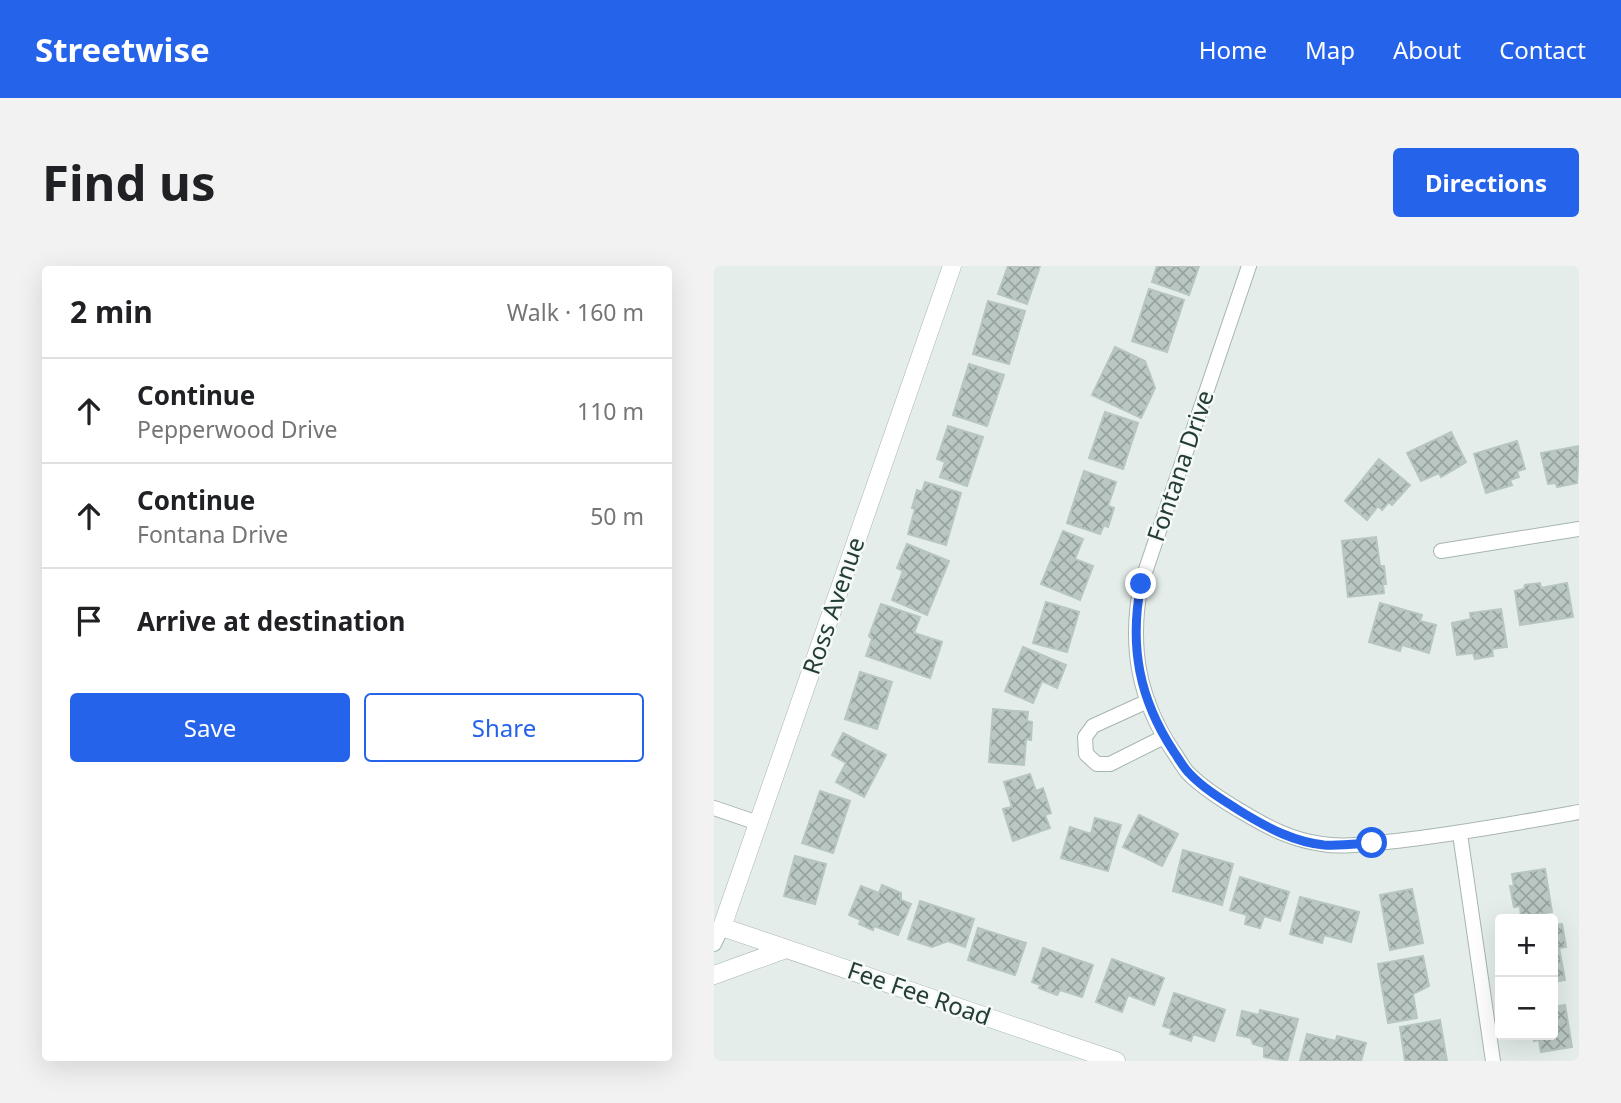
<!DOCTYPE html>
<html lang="en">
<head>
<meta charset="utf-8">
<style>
  body { margin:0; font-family:"Noto Sans",sans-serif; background:#f2f2f2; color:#202124 }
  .controls { position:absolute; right:21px; bottom:21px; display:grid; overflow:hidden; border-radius:7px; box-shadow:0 7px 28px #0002 }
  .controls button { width:63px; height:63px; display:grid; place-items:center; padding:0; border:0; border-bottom:2px solid #e0e0e0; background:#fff; color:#202124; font:35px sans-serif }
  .stop { position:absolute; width:21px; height:21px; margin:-16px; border:5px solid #2563eb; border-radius:50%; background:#fff }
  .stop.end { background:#2563eb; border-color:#fff; box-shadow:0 2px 7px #0008 }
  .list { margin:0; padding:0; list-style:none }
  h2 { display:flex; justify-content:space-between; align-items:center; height:91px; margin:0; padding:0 28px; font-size:30px }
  h2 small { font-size:23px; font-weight:400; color:#757577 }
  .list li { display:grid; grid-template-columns:46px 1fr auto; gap:21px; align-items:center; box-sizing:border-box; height:105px; padding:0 28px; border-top:2px solid #e0e0e0 }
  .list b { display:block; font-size:26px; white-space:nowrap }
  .list p { margin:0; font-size:23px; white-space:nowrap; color:#757577 }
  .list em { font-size:23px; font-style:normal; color:#757577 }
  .actions { display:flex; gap:14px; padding:21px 28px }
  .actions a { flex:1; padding:16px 0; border:2px solid #2563eb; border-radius:7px; text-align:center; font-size:24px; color:#2563eb }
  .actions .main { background:#2563eb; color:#fff }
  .icon { flex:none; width:38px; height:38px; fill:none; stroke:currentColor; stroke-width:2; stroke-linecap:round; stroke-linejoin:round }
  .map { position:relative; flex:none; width:865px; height:795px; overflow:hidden; border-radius:7px }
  header { display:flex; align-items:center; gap:42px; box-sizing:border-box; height:98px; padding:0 35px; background:#2563eb; color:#fff }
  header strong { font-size:33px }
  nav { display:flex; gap:38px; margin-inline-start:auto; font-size:24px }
  .intro { display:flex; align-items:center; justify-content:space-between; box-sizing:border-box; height:168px; padding:0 42px }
  h1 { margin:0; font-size:49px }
  .button { padding:18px 32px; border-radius:7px; background:#2563eb; color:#fff; font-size:24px; font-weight:700 }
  main { display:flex; gap:42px; padding:0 42px }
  aside { flex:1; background:#fff; border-radius:7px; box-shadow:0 7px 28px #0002 }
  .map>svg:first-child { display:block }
  .building { fill:url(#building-cross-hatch); stroke:#b7c6c0; stroke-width:2 }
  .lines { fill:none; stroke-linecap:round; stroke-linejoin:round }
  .minor-casing { stroke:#a7b5b0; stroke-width:16 }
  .tertiary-casing { stroke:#a7b5b0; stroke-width:19 }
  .minor { stroke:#fff; stroke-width:14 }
  .tertiary { stroke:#fff; stroke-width:18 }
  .route { stroke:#2563eb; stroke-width:9 }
  .labels { text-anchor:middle; stroke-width:5; stroke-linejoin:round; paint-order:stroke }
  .street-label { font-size:24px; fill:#253d37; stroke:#f5f9f7 }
</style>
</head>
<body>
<header>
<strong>Streetwise</strong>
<nav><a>Home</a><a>Map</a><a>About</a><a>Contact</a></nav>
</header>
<div class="intro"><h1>Find us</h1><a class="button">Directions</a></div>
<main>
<aside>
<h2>2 min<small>Walk · 160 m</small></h2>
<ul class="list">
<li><svg class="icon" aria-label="ahead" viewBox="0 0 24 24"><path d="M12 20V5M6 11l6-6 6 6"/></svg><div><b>Continue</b><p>Pepperwood Drive</p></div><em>110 m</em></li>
<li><svg class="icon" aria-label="ahead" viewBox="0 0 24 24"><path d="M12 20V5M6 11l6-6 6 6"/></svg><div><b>Continue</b><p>Fontana Drive</p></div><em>50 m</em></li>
<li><svg class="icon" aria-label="arrive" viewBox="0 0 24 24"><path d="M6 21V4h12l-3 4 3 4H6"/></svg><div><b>Arrive at destination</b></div></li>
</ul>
<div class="actions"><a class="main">Save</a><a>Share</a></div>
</aside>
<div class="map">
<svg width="865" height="795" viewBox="0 0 865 795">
  <defs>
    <pattern id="building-cross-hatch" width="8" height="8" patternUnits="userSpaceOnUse" patternTransform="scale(1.75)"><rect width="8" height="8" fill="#bac7c2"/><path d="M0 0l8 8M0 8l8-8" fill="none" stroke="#97a39e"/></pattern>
  </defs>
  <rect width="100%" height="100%" fill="#e4ede9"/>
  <!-- building -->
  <path class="building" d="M294 0H326L313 38 284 28Z
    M443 0H485L475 29 438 16Z
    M435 23 470 34 453 86 418 75Z
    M274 35 311 45 295 98 259 88Z
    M401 81 431 95 441 122 427 152 378 129Z
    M255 98 290 109 273 160 239 149Z
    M391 146 424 157 409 203 375 192Z
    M234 160 269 171 253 220 226 211 231 196 223 193Z
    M737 166 752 196 727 211 725 207 707 215 693 187Z
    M803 175 811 203 803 205 805 211 796 214 798 219 772 227 760 188Z
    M865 180 863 217 843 221 842 217 834 218 827 187Z
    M665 193 696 219 678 239 675 236 668 244 664 240 653 254 631 235Z
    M370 205 402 216 394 240 400 242 394 261 390 259 386 268 353 257Z
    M211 216 247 227 232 279 194 268 201 243 198 242 203 224 208 226Z
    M349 265 369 273 361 293 379 300 366 334 327 318Z
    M662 271 666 300H670L672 318H669L670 327 634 331 628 275Z
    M193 278 235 295 213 349 178 334 189 305 183 302Z
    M826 317 827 322 853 317 859 351 806 359 801 325 810 323 811 319Z
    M332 336 365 346 353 386 319 377Z
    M666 337 708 349 706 355 722 359 715 387 688 379 686 385 655 376Z
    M167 338 206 351 200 367 228 376 216 412 152 390 158 373 155 370Z
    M787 343 793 381 778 383 779 390 761 393 759 387 743 389 738 357 757 353 756 347Z
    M309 381 352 399 343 422 328 415 319 437 291 425Z
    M146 406 178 416 163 463 131 453Z
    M279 443 314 446 313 455 318 456 317 474 312 473 310 499 275 496Z
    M129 467 172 489 150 531 122 516 132 497 118 489Z
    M316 508 322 525 329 522 337 547 331 549 336 562 299 575 289 543 298 541 290 516Z
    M106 525 136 535 119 587 88 577Z
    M425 549 464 568 448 600 409 581Z
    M381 552 407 559 394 605 347 592 356 561 377 568Z
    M469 584 519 598 508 639 459 625Z
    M81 590 112 598 101 638 70 630Z
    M831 603 838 646 807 651 806 640 800 641 796 620 800 621 798 608Z
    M526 611 575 626 566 655 550 650 546 662 531 658 533 649 516 644Z
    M168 619 187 627V634L197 638 184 669 160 660 159 664 145 658 147 654 135 649 147 620 165 627Z
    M698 623 709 677 676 684 666 629Z
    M586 631 645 646 637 676 610 669 608 677 576 668Z
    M206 635 260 653 251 681 234 675 218 681 194 673Z
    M848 658 852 681 845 682 851 714 839 716V659Z
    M264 662 312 677 301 709 254 694Z
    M329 682 379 699 368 731 346 724 343 729 325 722 327 719 318 716Z
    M709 690 715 720 699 728 703 752 674 757 664 698Z
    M398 693 450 712 440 739 414 729 408 746 382 736Z
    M460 727 511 744 500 775 479 768 477 775 456 768 458 763 449 760Z
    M851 739 858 781 827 786 825 774 820 775 819 769H839V741Z
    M546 744 584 753 573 795 550 791V781L539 778 537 772 523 769 528 745 545 749Z
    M726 754 733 795H691L686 761Z
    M593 768 622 775 623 770 652 777 647 795H586Z"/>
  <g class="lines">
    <defs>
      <path id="minor" d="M535 0 427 318C415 379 424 433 459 485 464 492 468 500 474 507 490 523 511 536 530 547 555 562 578 574 608 578 631 582 658 577 682 575 744 568 804 557 865 546
        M727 285 865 263
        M434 435 379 460 371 471 372 488 383 498H396L450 471
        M0 542 44 557
        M746 568 779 795
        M0 678 8 661"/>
      <path id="tertiary" d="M238 0 8 661 402 795
        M0 709 72 683"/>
    </defs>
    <!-- minor casing -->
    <use href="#minor" class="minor-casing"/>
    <!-- tertiary casing -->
    <use href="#tertiary" class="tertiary-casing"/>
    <!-- minor -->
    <use href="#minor" class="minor"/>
    <!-- tertiary -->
    <use href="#tertiary" class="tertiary"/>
  </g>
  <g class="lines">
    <!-- route -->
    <path class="route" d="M427 318C415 380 425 433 460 486 465 493 469 501 475 507 491 524 512 536 531 548 556 563 581 576 610 579 625 580 642 578 658 577"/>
  </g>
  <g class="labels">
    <!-- street labels -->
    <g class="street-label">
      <text transform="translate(467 200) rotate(-71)" y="8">Fontana Drive</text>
      <text transform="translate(120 340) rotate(-71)" y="8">Ross Avenue</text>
      <text transform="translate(205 728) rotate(19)" y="8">Fee Fee Road</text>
    </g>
  </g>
</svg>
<div class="controls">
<button>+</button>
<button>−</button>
</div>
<div class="stop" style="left:658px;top:577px"></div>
<div class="stop end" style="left:427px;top:318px"></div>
</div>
</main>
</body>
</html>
